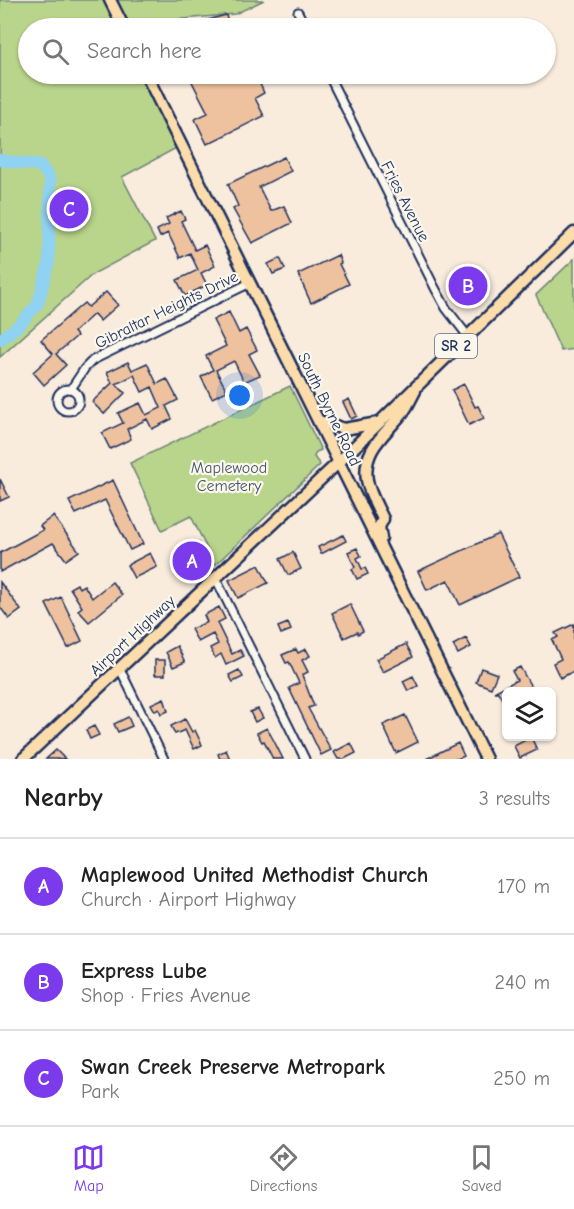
<!DOCTYPE html>
<html lang="en">
<head>
<meta charset="utf-8">
<style>
  body { margin:0; font-family:"Comic Neue",sans-serif; background:#f2f2f2; color:#222 }
  .controls { position:absolute; right:18px; bottom:18px; display:grid; overflow:hidden; border-radius:9px; box-shadow:0 2px 4px #0004 }
  .controls button { width:54px; height:54px; display:grid; place-items:center; padding:0; border:0; border-bottom:2px solid #e0e0e0; background:#fff; color:#222; font:30px sans-serif }
  .you { position:absolute; left:240px; top:396px; width:21px; height:21px; margin:-15px; border:4px solid #fff; border-radius:50%; background:#1a73e8; box-shadow:0 0 0 9px #1a73e833 }
  .badge { display:grid; place-items:center; width:39px; height:39px; border-radius:50%; background:#7c3aed; color:#fff; font-size:20px; font-weight:700 }
  .pin { position:absolute; translate:-50% -50%; border:3px solid #fff; box-shadow:0 2px 6px #0006 }
  .list { margin:0; padding:0; list-style:none }
  h2 { display:flex; justify-content:space-between; align-items:center; height:78px; margin:0; padding:0 24px; font-size:26px }
  h2 small { font-size:20px; font-weight:400; color:#767676 }
  .list li { display:grid; grid-template-columns:39px 1fr auto; gap:18px; align-items:center; box-sizing:border-box; height:96px; padding:0 24px; border-top:2px solid #e0e0e0 }
  .list b { display:block; font-size:22px; white-space:nowrap }
  .list p { margin:0; font-size:20px; white-space:nowrap; color:#767676 }
  .list em { font-size:20px; font-style:normal; color:#767676 }
  .icon { flex:none; width:33px; height:33px; fill:none; stroke:currentColor; stroke-width:2; stroke-linecap:round; stroke-linejoin:round }
  .map { position:relative; flex:none; width:574px; height:759px; overflow:hidden }
  .search { position:absolute; background:#fff; box-shadow:0 2px 4px #0004; left:18px; right:18px; top:18px; height:66px; display:flex; align-items:center; gap:15px; box-sizing:border-box; padding:0 21px; border-radius:33px; color:#767676; font-size:22px }
  .sheet { height:366px; background:#fff }
  nav { display:flex; justify-content:space-around; align-items:center; box-sizing:border-box; height:84px; border-top:2px solid #e0e0e0; background:#fff; font-size:16px; color:#767676 }
  nav a { display:grid; justify-items:center; gap:3px }
  nav .on { color:#7c3aed }
  .map>svg:first-child { display:block }
  .green { fill:#b9d48b; stroke:#6a8274; stroke-width:1.5 }
  .lines { fill:none; stroke-linecap:round; stroke-linejoin:round }
  .river { stroke:#8fd2f1; stroke-width:12 }
  .building { fill:#efc29f; stroke:#1b2f5e; stroke-width:1.5 }
  .minor-casing { stroke:#1b2f5e; stroke-width:11 }
  .primary-casing { stroke:#1b2f5e; stroke-width:15 }
  .minor { stroke:#fbf7ec; stroke-width:7 }
  .primary { stroke:#fddcac; stroke-width:10 }
  .labels { text-anchor:middle; stroke-width:4.5; stroke-linejoin:round; paint-order:stroke }
  .shield { fill:#fbf7ec; stroke:#5e6b89; stroke-width:1.5 }
  .shield-label { font-size:15px; font-weight:bold; fill:#1b2f5e }
  .street-label { font-size:16px; fill:#1b2f5e; stroke:#fbf7ec }
  .park-label { font-size:16px; fill:#425869; stroke:#fbf7ec }
</style>
</head>
<body>
<div class="map">
<svg width="574" height="759" viewBox="0 0 574 759">
  <rect width="100%" height="100%" fill="#f9ecdd"/>
  <filter id="ink" filterUnits="userSpaceOnUse"><feTurbulence type="fractalNoise" baseFrequency=".0167" numOctaves="2"/><feDisplacementMap in="SourceGraphic" scale="12" xChannelSelector="R" yChannelSelector="G"/><feConvolveMatrix kernelMatrix="1 2 1 2 8 2 1 2 1" color-interpolation-filters="sRGB"/></filter>
  <g filter="url(#ink)">
    <!-- green -->
    <path class="green" d="M0 0H264L235 14 123 25 124 28H28V74H146L182 145 122 177 155 241 93 274 0 357Z
      M574 259V349L561 351 536 295Z
      M290 386 321 450 316 452 314 457 320 465 215 565 191 516 162 530 130 463Z"/>
    <g class="lines">
      <!-- river -->
      <path class="river" d="M0 160 41 166 50 179 49 262 38 304 19 325 0 340"/>
    </g>
    <!-- building -->
    <path class="building" d="M226 15 228 23 206 28H182V27Z
      M188 74H258L261 80 259 82 264 93 255 98 264 116 207 144 195 119 208 113Z
      M284 157 291 171 259 187 271 211 284 206 292 223 252 243 233 209 238 206 228 184Z
      M181 211 185 219 181 221 195 250 205 245 215 266 201 273 207 285 185 296 177 280 198 270 190 253 180 258 168 233 160 237 157 230 169 224 166 218Z
      M338 255 341 263 339 264 349 284 311 303 298 274Z
      M280 258 285 269 273 274 268 264Z
      M467 278 479 291 473 297 461 285Z
      M106 292 118 305 100 321 94 314 74 332 77 336 56 354 66 365 44 385 33 372 53 354 41 340 84 303 88 307Z
      M229 312 239 333 246 329 257 350 249 354 260 375 244 382 234 361 216 370 227 391 212 398 201 377 213 370 206 356 226 346 213 320Z
      M128 362 132 370 147 363 157 384 167 379 178 400 166 406 172 419 152 429 147 419 127 429 131 439 110 449 102 433 123 423 118 413 140 403 146 415 161 408 152 387 142 392 134 375 116 384 125 393 104 414 92 402 112 383 107 372Z
      M464 384 475 407 478 406 484 418 469 425 452 390Z
      M349 399 357 416 351 419 343 402Z
      M0 479 9 497 0 501Z
      M113 480 143 544 130 550 105 500 76 514 69 501Z
      M53 516 79 551 66 560 53 543 0 572V553L43 530 40 526Z
      M498 534 519 577 460 605 448 580 427 590 418 571Z
      M343 535 346 541 321 554 318 547Z
      M199 543 207 561 198 566 189 548Z
      M357 548 361 556 357 558 362 569 365 568 368 574 357 579 352 569 355 567 348 552Z
      M293 552 301 569 288 575 280 559Z
      M150 553 157 567 134 578 127 565Z
      M259 565 268 583 238 598 229 580Z
      M0 582 21 610 9 619 0 607Z
      M112 582 122 595 89 622 78 610 82 607 70 588 77 584 79 588 84 585 92 598Z
      M61 597 82 641 68 648 46 604Z
      M350 604 363 631 358 634 357 632 344 638 332 613Z
      M219 607 225 619 217 623 232 654 240 650 244 656 226 665 221 654 215 658 210 648 218 644 213 634 198 642 191 629 207 622 204 615Z
      M288 623 291 630 281 634 278 627Z
      M574 624V671L560 678 553 663 561 659 552 640 558 637 555 633Z
      M466 638 471 647 458 654 453 645Z
      M406 644 413 657 383 672 376 659Z
      M177 646 185 662 173 667 166 652Z
      M296 649 298 653 306 649 310 656 302 660 308 672 302 675 314 706 308 708 331 750 321 755 289 688 299 683 289 662 286 663 282 655Z
      M155 660H165V675H155Z
      M520 667 534 692H507V708L498 692H494L517 680 512 671Z
      M481 668 497 674 491 688 476 682Z
      M239 670 243 677 233 682 229 675Z
      M413 676 418 686 408 691 403 681Z
      M164 698 168 711 161 714 159 709 155 711 151 704Z
      M258 709 263 718 255 722 250 712Z
      M405 715 418 742 396 753 383 725Z
      M128 717 132 726 118 732 114 724Z
      M185 719 192 732 195 730 202 745 194 749 185 730 175 734 171 726Z
      M94 726 99 735 90 739 86 730Z
      M267 728 274 741 283 759H273L264 741 262 742 257 733Z
      M531 737 537 750 520 758 514 746Z
      M351 743 356 753 344 759H338L334 752Z
      M458 743 464 756 457 759H426Z
      M56 750 65 759H46Z
      M226 750 230 759H220L218 754Z"/>
    <g class="lines">
      <defs>
        <path id="minor" d="M298 12 306 28
          M328 74 435 288 446 308 467 335
          M57 400a11 11 0 1 1 22 0a11 11 0 1 1-22 0Z
          M71 389 85 368 93 360 250 283
          M215 577 305 759
          M119 667 164 759"/>
        <path id="primary" d="M110 0 124 28
          M146 74 486 759
          M319 421 344 429 378 423
          M381 538 379 527 383 519C377 506 369 493 367 480 362 449 386 434 403 412 408 406 411 398 415 391
          M23 759 340 461 574 233"/>
      </defs>
      <!-- minor casing -->
      <use href="#minor" class="minor-casing"/>
      <!-- primary casing -->
      <use href="#primary" class="primary-casing"/>
      <!-- minor -->
      <use href="#minor" class="minor"/>
      <!-- primary -->
      <use href="#primary" class="primary"/>
    </g>
  </g>
  <g class="labels">
    <!-- shield labels -->
    <rect class="shield" x="435" y="334" width="42" height="24" rx="4.5"/>
    <g class="shield-label">
      <text x="456" y="351">SR 2</text>
    </g>
    <!-- street labels -->
    <g class="street-label">
      <text transform="translate(406 201) rotate(63)" y="6">Fries Avenue</text>
      <text transform="translate(166 309) rotate(-26)" y="6">Gibraltar Heights Drive</text>
      <text transform="translate(330 409) rotate(64)" y="6">South Byrne Road</text>
      <text transform="translate(132 635) rotate(-43)" y="6">Airport Highway</text>
    </g>
    <!-- park labels -->
    <g class="park-label">
      <text x="229" y="473">Maplewood<tspan x="229" dy="18">Cemetery</tspan></text>
    </g>
  </g>
</svg>
<div class="controls">
<button><svg class="icon" aria-label="layers" viewBox="0 0 24 24"><path d="M12 4l9 5-9 5-9-5zM3 14l9 5 9-5"/></svg></button>
</div>
<div class="you"></div>
<div class="pin badge" style="left:192px;top:561px">A</div>
<div class="pin badge" style="left:468px;top:286px">B</div>
<div class="pin badge" style="left:69px;top:209px">C</div>
<div class="search"><svg class="icon" aria-label="search" viewBox="0 0 24 24"><circle cx="10" cy="10" r="6"/><path d="M15 15l6 6"/></svg>Search here</div>
</div>
<section class="sheet">
<h2>Nearby<small>3 results</small></h2>
<ul class="list">
<li><span class="badge">A</span><div><b>Maplewood United Methodist Church</b><p>Church · Airport Highway</p></div><em>170 m</em></li>
<li><span class="badge">B</span><div><b>Express Lube</b><p>Shop · Fries Avenue</p></div><em>240 m</em></li>
<li><span class="badge">C</span><div><b>Swan Creek Preserve Metropark</b><p>Park</p></div><em>250 m</em></li>
</ul>
</section>
<nav>
<a class="on"><svg class="icon" aria-label="map" viewBox="0 0 24 24"><path d="M3 6l6-2 6 2 6-2v14l-6 2-6-2-6 2zM9 4v14M15 6v14"/></svg>Map</a>
<a><svg class="icon" aria-label="directions" viewBox="0 0 24 24"><path d="M12 3l9 9-9 9-9-9zM9 14v-3h6M13 9l2 2-2 2"/></svg>Directions</a>
<a><svg class="icon" aria-label="saved" viewBox="0 0 24 24"><path d="M7 4h10v16l-5-4-5 4z"/></svg>Saved</a>
</nav>
</body>
</html>
